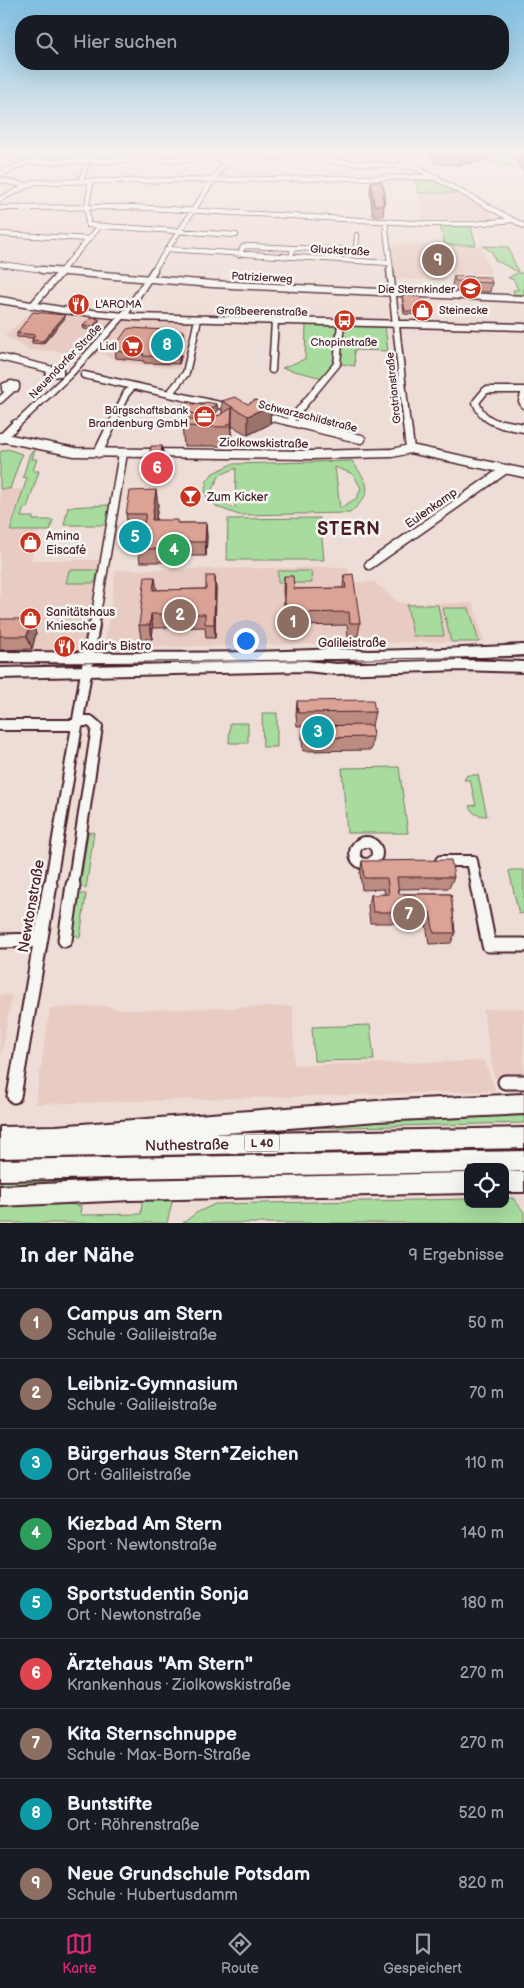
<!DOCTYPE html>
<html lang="de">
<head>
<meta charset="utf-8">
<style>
  body { margin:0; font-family:"Balsamiq Sans",sans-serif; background:#242831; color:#f1f3f6 }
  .controls { position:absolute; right:15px; bottom:15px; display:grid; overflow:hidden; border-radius:10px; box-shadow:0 5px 20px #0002 }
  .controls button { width:45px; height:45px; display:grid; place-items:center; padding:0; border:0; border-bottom:1px solid #363941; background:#171b24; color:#f1f3f6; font:25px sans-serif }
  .you { position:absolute; left:245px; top:640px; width:18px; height:18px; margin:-12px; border:4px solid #fff; border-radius:50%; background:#1a73e8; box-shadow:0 0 0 8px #1a73e833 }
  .badge { display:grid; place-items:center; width:32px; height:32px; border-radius:50%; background:#db2777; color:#fff; font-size:16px; font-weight:700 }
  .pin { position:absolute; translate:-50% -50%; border:2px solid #fff; box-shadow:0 1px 5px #0006 }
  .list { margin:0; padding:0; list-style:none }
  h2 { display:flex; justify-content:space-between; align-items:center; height:65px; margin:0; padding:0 20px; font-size:21px }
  h2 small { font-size:16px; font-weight:400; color:#9ea1a6 }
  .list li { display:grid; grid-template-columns:32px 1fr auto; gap:15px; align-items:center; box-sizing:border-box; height:70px; padding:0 20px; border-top:1px solid #363941 }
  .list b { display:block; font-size:19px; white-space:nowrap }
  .list p { margin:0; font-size:16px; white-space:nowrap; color:#9ea1a6 }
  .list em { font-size:16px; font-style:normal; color:#9ea1a6 }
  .icon { flex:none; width:28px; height:28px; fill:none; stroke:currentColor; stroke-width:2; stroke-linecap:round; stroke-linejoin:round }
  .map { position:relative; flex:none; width:524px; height:1223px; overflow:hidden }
  .search { position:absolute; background:#171b24; box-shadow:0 5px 20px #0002; left:15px; right:15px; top:15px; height:55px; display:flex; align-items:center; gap:12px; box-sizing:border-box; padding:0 18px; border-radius:20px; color:#9ea1a6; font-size:19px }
  .sheet { height:695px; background:#171b24 }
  nav { display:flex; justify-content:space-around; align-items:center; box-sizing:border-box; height:70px; border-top:1px solid #363941; background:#171b24; font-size:14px; color:#9ea1a6 }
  nav a { display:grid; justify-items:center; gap:2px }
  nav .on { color:#db2777 }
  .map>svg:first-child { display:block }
  .built { fill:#e8ccc3 }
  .green { fill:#a7dc9e; stroke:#787e64; fill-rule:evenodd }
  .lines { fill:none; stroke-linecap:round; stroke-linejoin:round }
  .minor-far4-casing { stroke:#4a1f2b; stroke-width:6 }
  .minor-far3-casing { stroke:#4a1f2b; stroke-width:9 }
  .minor-far2-casing { stroke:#4a1f2b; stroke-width:11 }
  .minor-far1-casing { stroke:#4a1f2b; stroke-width:14 }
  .minor-casing { stroke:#4a1f2b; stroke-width:17 }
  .highway-casing { stroke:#4a1f2b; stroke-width:4 }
  .minor-far4 { stroke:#f6f6f2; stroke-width:4.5 }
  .minor-far3 { stroke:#f6f6f2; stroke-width:6 }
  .minor-far2 { stroke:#f6f6f2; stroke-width:8 }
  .minor-far1 { stroke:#f6f6f2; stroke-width:10 }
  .minor { stroke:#f6f6f2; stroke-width:13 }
  .highway { fill:#f6f6f2; fill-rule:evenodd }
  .tram { stroke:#4a1f2b; stroke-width:1 }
  .rail { stroke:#4a1f2b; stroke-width:1 }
  .wall { fill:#bc8c81; stroke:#4a1f2b }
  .shaded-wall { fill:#997269; stroke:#4a1f2b }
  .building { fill:#dba396; stroke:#4a1f2b }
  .labels { text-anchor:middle; stroke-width:5; stroke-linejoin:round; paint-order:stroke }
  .far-street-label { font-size:11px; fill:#4a1f2b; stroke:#f6f6f2 }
  .far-poi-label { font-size:11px; fill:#4a1f2b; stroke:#f6f6f2; text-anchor:end }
  .shield { fill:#f6f6f2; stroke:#7e6067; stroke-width:1 }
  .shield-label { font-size:11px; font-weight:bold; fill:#4a1f2b }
  .street-label { font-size:12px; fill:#4a1f2b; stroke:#f6f6f2 }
  .poi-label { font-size:12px; fill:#4a1f2b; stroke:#f6f6f2; text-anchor:start }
  .near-street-label { font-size:15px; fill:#4a1f2b; stroke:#f6f6f2 }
  .district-label { font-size:18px; font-weight:bold; letter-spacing:1px; fill:#4a1f2b; stroke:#f6f6f2 }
</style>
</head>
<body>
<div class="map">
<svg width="524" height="1223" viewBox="0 0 524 1223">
  <rect width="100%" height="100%" fill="#eeddd6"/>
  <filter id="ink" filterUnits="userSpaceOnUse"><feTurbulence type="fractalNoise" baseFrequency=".02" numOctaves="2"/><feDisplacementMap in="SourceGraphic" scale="10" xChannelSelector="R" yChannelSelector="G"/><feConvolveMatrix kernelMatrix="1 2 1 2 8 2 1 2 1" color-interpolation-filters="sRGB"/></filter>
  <g filter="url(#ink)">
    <!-- built -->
    <path class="built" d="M418 193H460L490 210 494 219H423Z
      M389 244 481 246 491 274 444 273 445 280 394 279Z
      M33 310 107 320 190 322 180 369 125 363 98 353 94 357 55 351 30 350 5 336Z
      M0 489H23L8 532H39L31 560H101L85 647 77 652 0 651Z
      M348 567 350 582H374L400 603H473L484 641 104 648 116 570Z
      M0 995H12L0 1062Z
      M105 1006 119 1009 148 1010 293 1006 294 1065 484 1061 496 1091 35 1104 50 1008Z
      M524 1008V1082H505L494 1077 483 1011 486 1009Z"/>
    <!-- green -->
    <path class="green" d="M18 152H172L168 160 27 162 4 158Z
      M489 152C497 152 512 153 512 166L488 162 484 156 490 155Z
      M415 180 438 181 460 193H418Z
      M470 224 476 245H445L440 225Z
      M483 246 508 247 518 272 495 260 492 252Z
      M517 273H524V295H514L513 290H518L514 280 508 278Z
      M306 325 385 327 388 351 354 350 355 366 335 363 323 378 282 368 305 359Z
      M7 449 22 454 10 489H0V452Z
      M35 450 32 459H37L33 471H39L27 508H24L21 517H33V520H53L50 531H10L27 478 23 477 30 453Z
      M352 461C370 486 374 491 350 513L239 515 217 507 207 497 205 489 207 481 213 473 232 464ZM335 467 353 474 361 488 357 498 340 508ZM236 468 235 508V509L217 499 212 489 220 475Z
      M108 505 110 507 108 522 105 525H64L68 507Z
      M320 518 324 560H227L228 519Z
      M69 570H98L95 583H66Z
      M278 571H311L312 583H278Z
      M407 605H438L444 636H413Z
      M443 608H469L479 642H451Z
      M262 713H277V747H263Z
      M230 723H248V743H229Z
      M399 767 408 833H347L342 768Z
      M467 775H478L487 816C479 816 472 814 469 806L476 805 470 780H464Z
      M94 832 86 889 80 886 88 833Z
      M511 870H524V913L519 914 509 871Z
      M79 894H86L80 938 73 933Z
      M370 1025 374 1060 314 1061 312 1027Z
      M524 1114V1123L263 1129 446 1116Z
      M468 1170V1176L0 1185V1180Z
      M158 1197 173 1198 167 1223H0V1199L49 1201 81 1206 80 1214 82 1215 141 1214 142 1202Z
      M505 1198H513L524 1212V1223H183L196 1213 215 1204 468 1199V1204H505Z"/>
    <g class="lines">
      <defs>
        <path id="minor-far4" d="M206 152 415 167 524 226
          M390 152 402 159V164
          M0 174 27 162 228 159
          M0 180 28 186
          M80 182 88 161
          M91 182 87 205 88 225 236 235
          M0 199 35 182 437 177
          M0 208 132 207 431 224H473L512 220
          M385 221 391 271
          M0 234 89 239
          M293 248 353 250 356 248 357 235
          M167 249 389 263
          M239 255 243 247 247 246 293 248 292 253
          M0 264 51 271
          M61 271 100 226
          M153 271 231 153"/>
        <path id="minor-far3" d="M42 270 212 284 524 299
          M390 270 407 426
          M0 300 61 310 135 317 524 327
          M32 306 63 270
          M0 357 53 370
          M55 369 60 370V373L49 374Z
          M272 370 275 321
          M84 375 233 408
          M11 384 16 385V388L5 389V386Z
          M169 394 186 373 198 319
          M524 394 522 401 524 405
          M0 400 11 390
          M260 415 305 426
          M290 421 337 364 341 323
          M15 426 71 373 127 311 154 270
          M111 426 126 394 133 386
          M508 426C493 423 481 418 476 402L486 390H524"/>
        <path id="minor-far2" d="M300 424 361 439
          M407 424 410 449
          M502 424 524 428
          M0 437 75 452 311 455 392 453 410 449 524 473
          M1 439 16 424
          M98 453 112 424
          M369 565 506 469
          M94 626 123 453"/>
        <path id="minor-far1" d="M0 657C112 657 223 660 334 654 347 654 359 656 372 656 423 655 473 653 524 650
          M0 673 306 666 336 669 460 665 524 667
          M0 725H78
          M355 853a11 11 0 1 1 22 0a11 11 0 1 1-22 0Z
          M441 861H472L477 886
          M50 886 94 625
          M73 886 97 727 90 721H78"/>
        <path id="minor" d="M477 885 489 945H524
          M65 940 73 885
          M0 941 40 940
          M505 1082H524
          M14 1096 50 885"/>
        <path id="highway" d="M524 1094V1114L377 1121 212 1134 524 1128V1148L0 1158V1127L56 1126 377 1101Z
          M524 1151V1171L505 1172V1167H468V1172L0 1180V1160Z
          M505 1172H524V1192H505Z
          M468 1173V1193L131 1200 0 1206V1186L131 1180Z"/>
      </defs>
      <!-- minor-far4 casing -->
      <use href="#minor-far4" class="minor-far4-casing"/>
      <!-- minor-far3 casing -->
      <use href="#minor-far3" class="minor-far3-casing"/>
      <!-- minor-far2 casing -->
      <use href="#minor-far2" class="minor-far2-casing"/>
      <!-- minor-far1 casing -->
      <use href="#minor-far1" class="minor-far1-casing"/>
      <!-- minor casing -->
      <use href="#minor" class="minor-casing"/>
      <!-- highway casing -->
      <use href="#highway" class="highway-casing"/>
      <!-- minor-far4 -->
      <use href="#minor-far4" class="minor-far4"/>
      <!-- minor-far3 -->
      <use href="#minor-far3" class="minor-far3"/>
      <!-- minor-far2 -->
      <use href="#minor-far2" class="minor-far2"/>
      <!-- minor-far1 -->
      <use href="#minor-far1" class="minor-far1"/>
      <!-- minor -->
      <use href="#minor" class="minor"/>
      <!-- highway -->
      <use href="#highway" class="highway"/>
      <!-- tram -->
      <path class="tram" d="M0 664 524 657"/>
      <!-- rail -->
      <path class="rail" d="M0 158 15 152"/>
    </g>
    <!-- wall -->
    <path class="wall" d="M407 152H490L489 155H486L485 161 458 165 434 163 430 154Z
      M504 152H524V172L513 156Z
      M371 182 385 194 383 216H373L370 193Z
      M454 276 492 283 490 292 453 291 452 285Z
      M402 295 422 304 427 312V315L404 314 402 298Z
      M65 318 43 344 32 343V340L33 338 17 337V333Z
      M99 322 93 330 84 329 83 326Z
      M183 331V338L180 350 181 357 179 364 144 363V361L116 358 115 346Z
      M222 401 248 404 271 405 270 424 248 435 232 426 231 444H228V446H184L182 426 192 420 181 413 180 406 194 404H217L218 411 215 414 218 416 222 414Z
      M162 446 164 460 162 478H150L148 464Z
      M158 504 156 520 177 523H206L207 537 206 556H176V559H169V562H140L138 549 142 528H128L126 514Z
      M344 575 360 623 358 636 348 637 347 625 296 626V637L286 638 283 589 284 576 294 589 343 588Z
      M215 576 216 590 215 638H206L205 627 153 628 152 639H141L139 625 157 590 206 589Z
      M0 619 36 633 32 649 0 650Z
      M70 640 71 643 70 649H58L57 646Z
      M297 701 375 712 372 725 373 737 371 750 303 751 302 739 303 726H297L296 714Z
      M362 861 454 877 449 888 399 889V894H451L455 933 451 943 429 944 426 923H370L368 906 371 895 385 894 384 889 362 890 360 873Z"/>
    <!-- shaded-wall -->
    <path class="shaded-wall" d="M483 152H490L489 155H486L485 161 458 165 460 156Z
      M65 315V318L43 344V341Z
      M99 319V322L93 330V327Z
      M183 331V338L178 357 177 350Z
      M180 350 181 357 179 364V357Z
      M217 404 218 411 201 425 200 418Z
      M271 405 270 424 248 435V416Z
      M232 408V428L231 444V424Z
      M162 446 164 460 162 478 160 464Z
      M156 490 158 504 154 533 152 520Z
      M206 523 207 537 206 556 205 542Z
      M167 545 169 559V562L167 549Z
      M215 576 216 590 215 638 214 624Z
      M155 577 157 591 153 590Z
      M151 614 153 628 152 639 150 625Z
      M31 619 36 633 32 649 27 636Z"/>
    <!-- building -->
    <path class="building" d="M435 152H486L460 156 436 154Z
      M516 152H524V163Z
      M371 182H382L385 194H382L384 205H374Z
      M454 276 490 277 492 283 455 281Z
      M402 295 421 297 422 304 426 305 427 312 405 311Z
      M33 312 65 315 43 341 32 340 35 335 17 333Z
      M90 318 99 319 93 327 83 326Z
      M131 328 183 331 177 350H180L179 357 143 356 144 354 115 351 118 347 115 346 127 329Z
      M235 397 248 404 255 400 271 405 248 416 222 401Z
      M190 402 194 404 203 405 206 402 217 404 200 418 180 406Z
      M232 408 231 424H227V427L182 426 183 420H201L214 413 218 416Z
      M151 446H162L160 464H148Z
      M156 490 152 520H177V523H206L205 542H174V545H167V549H138L146 514H126L130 491Z
      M353 574 360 623H350L349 612 295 613 296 624H286L284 576H293L294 589 346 588 344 575Z
      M206 576H215L214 624H205V614H151L150 625H139L145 577H155L153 590 206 589Z
      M0 619H31L27 636H0Z
      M58 640H70L69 645 57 646Z
      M373 700 375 712 298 713 297 701Z
      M372 725 373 737 304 738 303 726Z
      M451 860 454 877H397L399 894H451L455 933H434L430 912H373L371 895 389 894 387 878H364L362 861Z"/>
  </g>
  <!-- sky -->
  <linearGradient id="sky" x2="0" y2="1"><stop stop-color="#7fc0e2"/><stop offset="0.47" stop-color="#f7f0ed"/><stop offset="1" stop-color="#f7f0ed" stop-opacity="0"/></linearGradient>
  <rect width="524" height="323" fill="url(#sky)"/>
  <!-- icons -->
  <defs>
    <symbol id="school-disc" viewBox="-11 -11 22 22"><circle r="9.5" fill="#c8321e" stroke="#f6f6f2"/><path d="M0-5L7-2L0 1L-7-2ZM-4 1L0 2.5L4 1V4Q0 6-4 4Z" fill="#fff"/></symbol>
    <symbol id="restaurant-disc" viewBox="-11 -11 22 22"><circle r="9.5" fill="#c8321e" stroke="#f6f6f2"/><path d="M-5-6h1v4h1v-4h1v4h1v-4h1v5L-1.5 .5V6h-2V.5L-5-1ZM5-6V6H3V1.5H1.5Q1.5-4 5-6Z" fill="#fff"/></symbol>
    <symbol id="shop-disc" viewBox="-11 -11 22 22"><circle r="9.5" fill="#c8321e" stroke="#f6f6f2"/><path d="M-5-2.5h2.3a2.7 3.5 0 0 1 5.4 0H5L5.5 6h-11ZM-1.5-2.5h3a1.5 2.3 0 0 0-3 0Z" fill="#fff"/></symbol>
    <symbol id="bus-disc" viewBox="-11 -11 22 22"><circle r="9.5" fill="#c8321e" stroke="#f6f6f2"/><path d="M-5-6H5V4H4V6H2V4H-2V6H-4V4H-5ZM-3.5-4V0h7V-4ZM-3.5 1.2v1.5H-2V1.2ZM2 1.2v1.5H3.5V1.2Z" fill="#fff"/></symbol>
    <symbol id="supermarket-disc" viewBox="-11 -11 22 22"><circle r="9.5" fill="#c8321e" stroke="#f6f6f2"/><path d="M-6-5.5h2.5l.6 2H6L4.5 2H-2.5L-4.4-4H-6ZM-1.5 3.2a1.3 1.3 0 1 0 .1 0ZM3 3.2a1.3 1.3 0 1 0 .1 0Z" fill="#fff"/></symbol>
    <symbol id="office-disc" viewBox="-11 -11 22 22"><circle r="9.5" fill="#c8321e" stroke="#f6f6f2"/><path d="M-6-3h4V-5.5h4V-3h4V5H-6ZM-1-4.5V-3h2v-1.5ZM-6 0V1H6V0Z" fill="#fff"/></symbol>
    <symbol id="bar-disc" viewBox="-11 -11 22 22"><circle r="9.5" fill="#c8321e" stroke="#f6f6f2"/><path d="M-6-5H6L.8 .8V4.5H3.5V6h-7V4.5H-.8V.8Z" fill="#fff"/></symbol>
  </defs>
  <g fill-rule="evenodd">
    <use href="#school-disc" x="458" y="276" width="25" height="25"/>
    <use href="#restaurant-disc" x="66" y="292" width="25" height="25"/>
    <use href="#shop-disc" x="410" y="298" width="25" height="25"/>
    <use href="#bus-disc" x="332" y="308" width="25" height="25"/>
    <use href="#supermarket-disc" x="120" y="334" width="25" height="25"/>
    <use href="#office-disc" x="192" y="404" width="25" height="25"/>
    <use href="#bar-disc" x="178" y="484" width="25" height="25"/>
    <use href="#shop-disc" x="18" y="530" width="25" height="25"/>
    <use href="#shop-disc" x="18" y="606" width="25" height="25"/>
    <use href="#restaurant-disc" x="52" y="634" width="25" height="25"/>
  </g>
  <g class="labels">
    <!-- far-street labels -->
    <g class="far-street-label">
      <text transform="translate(340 250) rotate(3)" y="4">Gluckstraße</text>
      <text transform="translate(262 277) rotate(3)" y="4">Patrizierweg</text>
      <text transform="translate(262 311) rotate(1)" y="4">Großbeerenstraße</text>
      <text transform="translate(65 361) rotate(-46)" y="4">Neuendorfer Straße</text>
      <text transform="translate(393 388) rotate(-96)" y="4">Grotrianstraße</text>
      <text transform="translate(308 416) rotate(14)" y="4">Schwarzschildstraße</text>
    </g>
    <!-- far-poi labels -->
    <g class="far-poi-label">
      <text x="455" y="293">Die Sternkinder</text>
      <text x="95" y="308" text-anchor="start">L'AROMA</text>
      <text x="439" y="314" text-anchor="start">Steinecke</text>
      <text x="344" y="346" text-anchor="middle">Chopinstraße</text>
      <text x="117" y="350">Lidl</text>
      <text x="188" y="414">Bürgschaftsbank<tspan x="188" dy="13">Brandenburg GmbH</tspan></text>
    </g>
    <!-- shield labels -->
    <rect class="shield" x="244.5" y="1134.5" width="35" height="17" rx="4"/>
    <g class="shield-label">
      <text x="262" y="1147">L 40</text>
    </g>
    <!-- street labels -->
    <g class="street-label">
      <text transform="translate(264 443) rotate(1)" y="4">Ziolkowskistraße</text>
      <text transform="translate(431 508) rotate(-35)" y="4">Eulenkamp</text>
      <text x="352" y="647">Galileistraße</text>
    </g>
    <!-- poi labels -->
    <g class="poi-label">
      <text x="207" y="501">Zum Kicker</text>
      <text x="46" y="540">Amina<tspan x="46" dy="14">Eiscafé</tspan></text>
      <text x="46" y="616">Sanitätshaus<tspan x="46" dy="14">Kniesche</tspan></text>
      <text x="80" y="650">Kadir's Bistro</text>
    </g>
    <!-- near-street labels -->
    <g class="near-street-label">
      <text transform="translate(31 906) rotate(-80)" y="5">Newtonstraße</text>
      <text transform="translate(187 1145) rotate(-1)" y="5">Nuthestraße</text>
    </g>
    <!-- district labels -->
    <g class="district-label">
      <text x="349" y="535">STERN</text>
    </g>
  </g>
</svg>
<div class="controls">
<button><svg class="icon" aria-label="locate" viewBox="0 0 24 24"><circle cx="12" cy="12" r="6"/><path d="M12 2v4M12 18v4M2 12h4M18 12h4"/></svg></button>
</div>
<div class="you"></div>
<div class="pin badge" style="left:293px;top:622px;background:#8d6e63">1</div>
<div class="pin badge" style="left:180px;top:615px;background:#8d6e63">2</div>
<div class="pin badge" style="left:318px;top:732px;background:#0f9aa8">3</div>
<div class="pin badge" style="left:174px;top:550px;background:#2e9e5b">4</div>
<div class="pin badge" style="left:135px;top:537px;background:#0f9aa8">5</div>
<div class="pin badge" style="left:157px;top:468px;background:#e0444e">6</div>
<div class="pin badge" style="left:409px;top:914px;background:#8d6e63">7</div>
<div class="pin badge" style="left:167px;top:345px;background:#0f9aa8">8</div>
<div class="pin badge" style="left:438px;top:260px;background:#8d6e63">9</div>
<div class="search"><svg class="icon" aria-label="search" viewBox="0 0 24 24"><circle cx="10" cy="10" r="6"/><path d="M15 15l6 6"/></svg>Hier suchen</div>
</div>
<section class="sheet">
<h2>In der Nähe<small>9 Ergebnisse</small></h2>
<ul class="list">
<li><span class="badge" style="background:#8d6e63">1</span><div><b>Campus am Stern</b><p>Schule · Galileistraße</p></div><em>50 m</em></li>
<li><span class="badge" style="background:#8d6e63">2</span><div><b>Leibniz-Gymnasium</b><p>Schule · Galileistraße</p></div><em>70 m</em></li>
<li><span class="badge" style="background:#0f9aa8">3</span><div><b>Bürgerhaus Stern*Zeichen</b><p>Ort · Galileistraße</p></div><em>110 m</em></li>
<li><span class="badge" style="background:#2e9e5b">4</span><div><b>Kiezbad Am Stern</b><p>Sport · Newtonstraße</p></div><em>140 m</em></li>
<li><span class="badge" style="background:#0f9aa8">5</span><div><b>Sportstudentin Sonja</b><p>Ort · Newtonstraße</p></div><em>180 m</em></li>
<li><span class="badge" style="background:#e0444e">6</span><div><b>Ärztehaus &quot;Am Stern&quot;</b><p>Krankenhaus · Ziolkowskistraße</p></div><em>270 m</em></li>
<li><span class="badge" style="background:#8d6e63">7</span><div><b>Kita Sternschnuppe</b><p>Schule · Max-Born-Straße</p></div><em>270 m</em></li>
<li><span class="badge" style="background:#0f9aa8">8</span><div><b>Buntstifte</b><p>Ort · Röhrenstraße</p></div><em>520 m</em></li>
<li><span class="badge" style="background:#8d6e63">9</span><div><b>Neue Grundschule Potsdam</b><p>Schule · Hubertusdamm</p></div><em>820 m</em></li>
</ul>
</section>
<nav>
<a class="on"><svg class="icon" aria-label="map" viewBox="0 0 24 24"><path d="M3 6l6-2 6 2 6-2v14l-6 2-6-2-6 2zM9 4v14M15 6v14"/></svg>Karte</a>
<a><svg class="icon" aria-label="directions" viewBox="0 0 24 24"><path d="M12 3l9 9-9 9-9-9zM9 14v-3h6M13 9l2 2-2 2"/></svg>Route</a>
<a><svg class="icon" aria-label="saved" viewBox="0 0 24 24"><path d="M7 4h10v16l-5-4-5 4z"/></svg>Gespeichert</a>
</nav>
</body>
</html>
